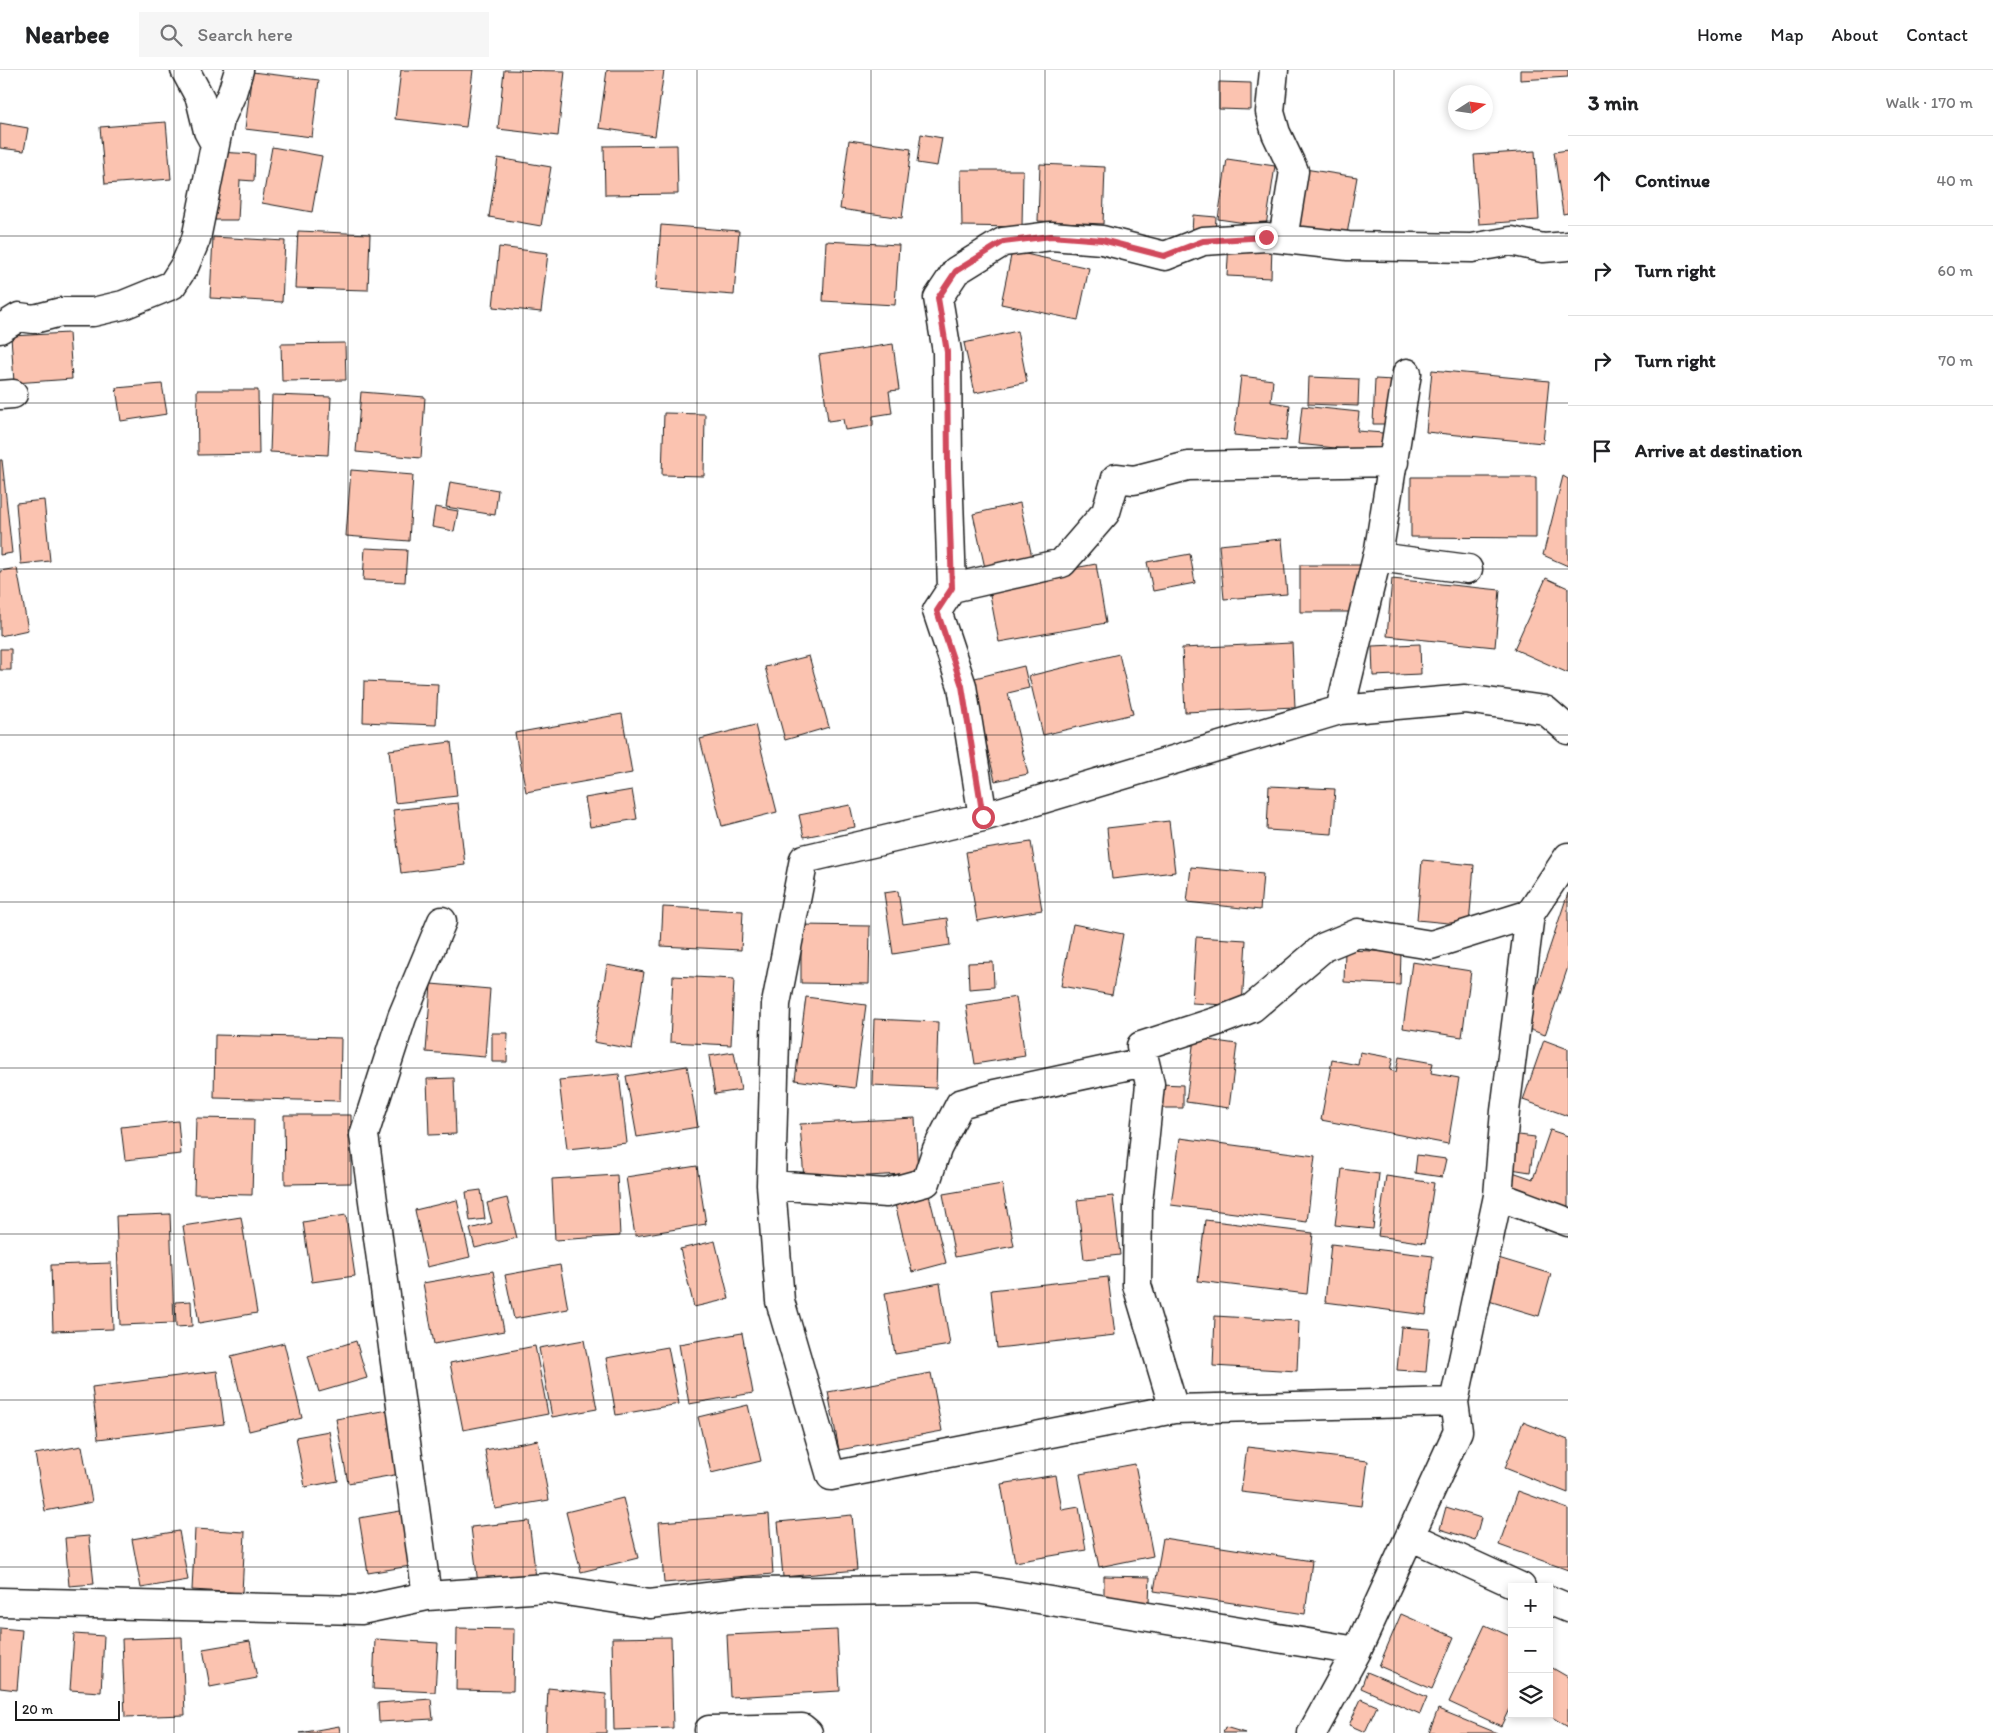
<!DOCTYPE html>
<html lang="en">
<head>
<meta charset="utf-8">
<style>
  body { margin:0; font-family:Itim,sans-serif; background:#f6f6f6; color:#202124 }
  .controls { position:absolute; right:15px; bottom:15px; display:grid; overflow:hidden; border-radius:0px; box-shadow:0 2px 8px #0003 }
  .controls button { width:45px; height:45px; display:grid; place-items:center; padding:0; border:0; border-bottom:1px solid #e0e0e0; background:#fff; color:#202124; font:25px sans-serif }
  .compass { position:absolute; left:1448px; top:15px; width:45px; height:45px; border-radius:50%; background:#fff; box-shadow:0 2px 8px #0003; rotate:78deg }
  .scale { position:absolute; left:15px; bottom:12px; width:105px; box-sizing:border-box; padding-left:5px; border:2px solid #1c1c1c; border-top:0; font-size:14px; line-height:18px; white-space:nowrap; color:#1c1c1c; -webkit-text-stroke:4px #fff; paint-order:stroke }
  .stop { position:absolute; width:15px; height:15px; margin:-11px; border:4px solid #d1495b; border-radius:50%; background:#fff }
  .stop.end { background:#d1495b; border-color:#fff; box-shadow:0 1px 5px #0008 }
  .list { margin:0; padding:0; list-style:none }
  h2 { display:flex; justify-content:space-between; align-items:center; height:65px; margin:0; padding:0 20px; font-size:21px }
  h2 small { font-size:16px; font-weight:400; color:#757577 }
  .list li { display:grid; grid-template-columns:32px 1fr auto; gap:15px; align-items:center; box-sizing:border-box; height:90px; padding:0 20px; border-top:1px solid #e0e0e0 }
  .list b { display:block; font-size:19px; white-space:nowrap }
  .list em { font-size:16px; font-style:normal; color:#757577 }
  .icon { flex:none; width:28px; height:28px; fill:none; stroke:currentColor; stroke-width:2; stroke-linecap:round; stroke-linejoin:round }
  .map { position:relative; flex:none; width:1568px; height:1663px; overflow:hidden }
  header { display:flex; align-items:center; gap:30px; box-sizing:border-box; height:70px; padding:0 25px; background:#fff; border-bottom:1px solid #e0e0e0 }
  header strong { font-size:24px }
  nav { display:flex; gap:28px; margin-inline-start:auto; font-size:18px }
  .search { width:350px; height:45px; background:#f6f6f6; display:flex; align-items:center; gap:12px; box-sizing:border-box; padding:0 18px; border-radius:0px; color:#757577; font-size:19px }
  main { display:flex }
  aside { flex:1; background:#fff }
  .map>svg:first-child { display:block }
  .building { fill:#fbc3b0; stroke:#1c1c1c }
  .lines { fill:none; stroke-linecap:round; stroke-linejoin:round }
  .minor-casing { stroke:#1c1c1c; stroke-width:31 }
  .minor { stroke:#fff; stroke-width:28 }
  .route { stroke:#d1495b; stroke-width:6 }
  .grid { fill:none; stroke:#1c1c1c; stroke-width:1; stroke-opacity:0.55 }
</style>
</head>
<body>
<header>
<strong>Nearbee</strong>
<div class="search"><svg class="icon" aria-label="search" viewBox="0 0 24 24"><circle cx="10" cy="10" r="6"/><path d="M15 15l6 6"/></svg>Search here</div>
<nav><a>Home</a><a>Map</a><a>About</a><a>Contact</a></nav>
</header>
<main>
<div class="map">
<svg width="1568" height="1663" viewBox="0 0 1568 1663">
  <rect width="100%" height="100%" fill="#fff"/>
  <filter id="ink" filterUnits="userSpaceOnUse"><feTurbulence type="fractalNoise" baseFrequency=".02" numOctaves="2"/><feDisplacementMap in="SourceGraphic" scale="10" xChannelSelector="R" yChannelSelector="G"/><feConvolveMatrix kernelMatrix="1 2 1 2 8 2 1 2 1" color-interpolation-filters="sRGB"/></filter>
  <g filter="url(#ink)">
    <!-- building -->
    <path class="building" d="M401 0H473L466 57 395 49Z
      M504 0 565 1 558 66 498 59Z
      M607 0H664L655 66 599 58Z
      M1520 0H1568V7L1520 10Z
      M252 2 319 10 312 67 245 59Z
      M1219 12 1251 13V40L1219 39Z
      M166 52 171 109 105 114 100 57Z
      M0 53 28 58 24 81 0 78Z
      M921 64 942 68 937 96 917 93Z
      M849 70 911 79 902 148 840 139Z
      M677 75 678 124 605 125 604 76Z
      M272 77 322 86 312 142 262 133Z
      M1568 80V143L1563 144 1554 82Z
      M1535 81 1539 150 1479 154 1474 85Z
      M217 82 255 84 254 111 240 110 238 150H215Z
      M498 88 551 97 541 156 489 147Z
      M1227 89 1275 96 1266 156 1218 149Z
      M1040 94 1105 97 1103 154 1038 151Z
      M1298 98 1357 107 1346 170 1287 160Z
      M961 100H1023L1022 157 962 156Z
      M1193 145 1216 147 1215 164 1192 163Z
      M661 155 739 161 734 225 656 219Z
      M298 161 370 164 368 220 295 218Z
      M213 167 285 171 282 232 210 228Z
      M826 171 899 175 895 235 823 231Z
      M1229 172 1272 175 1271 208 1227 206Z
      M499 177 548 183 541 242 493 237Z
      M1012 181 1089 198 1078 250 1001 234Z
      M1017 261 1027 312 975 323 964 273Z
      M69 263 72 309 14 313 11 266Z
      M345 273 346 310 282 311 281 274Z
      M893 274 899 320 889 321 892 343 873 346V356L845 360 843 349 828 351 819 285Z
      M1432 300 1549 311 1543 373 1426 362Z
      M1241 306 1273 310 1271 332 1290 335 1286 371 1234 365Z
      M1309 307 1359 309 1358 336 1308 334Z
      M1375 309 1393 310 1391 354H1373Z
      M162 314 167 344 121 351 116 318Z
      M197 320H258L259 384 198 385Z
      M361 322 425 327 421 388 356 382Z
      M272 325 331 327 328 385 270 382Z
      M1302 336 1359 342 1357 361 1383 363 1382 383 1298 374Z
      M664 343 705 344 704 406 662 405Z
      M0 390H2L12 483 0 485Z
      M351 400 413 405 409 471 346 466Z
      M1563 406 1568 409V496L1543 485Z
      M1411 407H1536V468L1411 467Z
      M450 412 498 420 495 445 446 437Z
      M44 430 50 491 21 494 16 433Z
      M1020 433 1032 487 985 498 973 444Z
      M435 437 458 441 454 461 432 457Z
      M1282 469 1287 524 1224 529 1219 475Z
      M365 478 407 480 405 512 363 510Z
      M1190 484 1195 513 1153 521 1147 492Z
      M1096 494 1106 553 999 572 988 514Z
      M1300 495H1360V542H1300Z
      M17 498 28 560 0 566V501Z
      M1546 508 1568 518V603L1514 579Z
      M1392 509 1500 520 1495 577 1387 566Z
      M1292 573 1295 637 1185 642 1182 578Z
      M1420 574 1421 604 1373 606 1372 576Z
      M0 579H11V600H0Z
      M1119 584 1133 644 1043 665 1029 606Z
      M809 586 829 657 785 670 765 597Z
      M1024 596 1029 618 1008 623 1028 704 995 711 971 609Z
      M364 611 438 614 436 655 363 652Z
      M622 644 632 703 526 722 515 663Z
      M755 655 777 742 722 756 700 669Z
      M451 672 457 726 395 733 389 680Z
      M1269 716 1335 719 1332 764 1267 760Z
      M632 720 637 749 590 757 585 728Z
      M458 733 465 795 401 803 393 740Z
      M850 735 855 757 804 767 799 745Z
      M1169 751 1175 802 1112 809 1107 758Z
      M1031 772 1042 840 977 851 966 782Z
      M1422 790 1474 795 1469 855 1417 850Z
      M1191 797 1263 804 1260 840 1187 832Z
      M898 821 903 854 947 848 950 875 893 884 884 823Z
      M1568 823V897L1545 965 1523 957Z
      M663 837 743 841 741 880 661 876Z
      M1073 854 1123 864 1112 925 1061 916Z
      M801 855 870 856 869 914 801 913Z
      M1196 867 1246 870 1242 936 1192 933Z
      M1345 880 1401 882 1400 915 1344 912Z
      M993 892 994 917 969 919 968 893Z
      M1412 892 1471 901 1462 967 1403 958Z
      M607 895 644 902 632 979 594 972Z
      M673 906 734 909 731 975 670 972Z
      M431 914 490 919 485 987 426 982Z
      M806 927 866 935 855 1018 795 1010Z
      M1016 927 1025 986 975 994 966 935Z
      M874 949 938 952 936 1018 872 1015Z
      M492 963H508L507 992H492Z
      M215 965 341 968 340 1031 214 1028Z
      M1194 968 1237 974 1229 1038 1186 1032Z
      M1544 970 1568 979V1046L1523 1030Z
      M734 982 741 1020 715 1024 709 986Z
      M1360 982 1393 988 1390 1000 1396 1002 1399 987 1433 993 1431 1003 1459 1008 1448 1074 1321 1050 1332 990 1358 995Z
      M687 996 698 1057 637 1067 626 1006Z
      M619 1004 627 1073 567 1079 559 1010Z
      M454 1008 456 1064 429 1065 427 1009Z
      M1160 1014 1183 1015V1038H1160Z
      M284 1045H351V1113L285 1114Z
      M196 1048 254 1049 252 1125 194 1124Z
      M915 1048 918 1103 804 1110 800 1054Z
      M178 1051 181 1084 125 1090 121 1057Z
      M1550 1060 1568 1066V1144L1500 1120 1507 1100 1533 1109Z
      M1511 1064 1535 1067 1530 1102 1505 1098Z
      M1180 1068 1315 1086 1307 1152 1171 1135Z
      M1417 1085 1446 1089 1442 1107 1415 1103Z
      M697 1096 706 1154 635 1166 626 1107Z
      M1342 1099 1379 1104 1373 1159 1335 1155Z
      M617 1105 620 1166 555 1170 552 1109Z
      M1386 1106 1434 1113 1425 1173 1378 1166Z
      M1002 1114 1014 1176 955 1187 943 1124Z
      M927 1117 946 1193 912 1202 893 1126Z
      M481 1120 485 1149 470 1151 466 1122Z
      M1113 1126 1120 1185 1084 1189 1077 1130Z
      M507 1128 517 1168 475 1178 470 1159 492 1153 487 1133Z
      M457 1130 470 1187 427 1197 415 1140Z
      M170 1144 174 1253 120 1255 116 1146Z
      M346 1145 355 1206 312 1212 303 1152Z
      M241 1147 257 1243 199 1253 183 1156Z
      M1205 1150 1313 1163 1307 1224 1198 1211Z
      M715 1171 729 1229 694 1237 680 1179Z
      M1331 1174 1433 1186 1426 1245 1325 1232Z
      M1495 1187 1551 1204 1539 1246 1482 1229Z
      M111 1193 113 1259 53 1261 51 1195Z
      M560 1195 568 1239 514 1249 505 1205Z
      M493 1201 504 1261 434 1274 423 1213Z
      M1108 1207 1115 1265 997 1278 991 1220Z
      M940 1213 950 1275 895 1284 885 1223Z
      M191 1231 192 1256 176 1257 175 1232Z
      M1215 1246 1299 1251 1297 1301 1213 1296Z
      M1401 1257 1430 1259 1426 1302 1397 1300Z
      M742 1263 753 1323 689 1334 679 1274Z
      M584 1270 597 1339 552 1347 539 1278Z
      M356 1271 367 1308 319 1322 308 1286Z
      M284 1273 302 1348 249 1361 231 1286Z
      M535 1276 548 1344 463 1360 450 1293Z
      M668 1277 679 1334 616 1345 606 1288Z
      M217 1301 224 1354 98 1369 92 1317Z
      M931 1303 942 1361 839 1380 828 1322Z
      M748 1335 761 1391 711 1403 698 1347Z
      M388 1340 400 1404 348 1413 336 1349Z
      M1523 1352 1568 1370V1423L1505 1398Z
      M329 1361 338 1411 305 1417 296 1367Z
      M538 1370 549 1430 495 1439 485 1380Z
      M82 1376 92 1432 45 1441 35 1384Z
      M1247 1377 1368 1391 1362 1436 1241 1422Z
      M1135 1394 1153 1486 1099 1497 1080 1404Z
      M1056 1405 1062 1440 1079 1437 1086 1480 1015 1492 1001 1414Z
      M1518 1421 1568 1439V1500L1499 1475Z
      M623 1428 638 1488 581 1502 566 1442Z
      M1446 1437 1481 1448 1475 1470 1440 1459Z
      M406 1440 416 1495 368 1503 359 1448Z
      M769 1444 773 1504 664 1513 659 1452Z
      M852 1445 857 1500 783 1507 778 1452Z
      M529 1451 536 1508 478 1514 471 1457Z
      M195 1459 245 1462 242 1523 192 1520Z
      M179 1461 188 1510 141 1518 132 1469Z
      M89 1466 94 1514 69 1516 65 1468Z
      M1163 1468 1312 1491 1305 1544 1154 1521Z
      M1104 1506 1150 1507 1149 1533 1104 1532Z
      M1401 1544 1454 1567 1432 1619 1379 1596Z
      M1485 1555 1512 1567V1633L1501 1656 1449 1632Z
      M0 1558 22 1560 17 1620 0 1618Z
      M457 1558 514 1559 513 1621 456 1620Z
      M837 1560 840 1621 730 1627 727 1565Z
      M74 1564 104 1566 101 1622 70 1620Z
      M182 1567 185 1645 125 1647 122 1569Z
      M671 1567 673 1658 614 1660 612 1568Z
      M375 1569 438 1573 435 1622 373 1619Z
      M250 1571 257 1608 210 1617 203 1579Z
      M1549 1596 1568 1607V1657L1547 1644H1549Z
      M1367 1602 1427 1627 1420 1644 1361 1618Z
      M548 1618 606 1624V1663H546Z
      M431 1629 433 1649 379 1652 378 1633Z
      M1361 1629 1377 1636 1365 1662 1349 1655Z
      M1438 1639 1497 1663H1429Z
      M339 1656 340 1663H300Z
      M1225 1657 1245 1663H1223Z"/>
    <g class="lines">
      <defs>
        <path id="minor" d="M185 0 200 28 208 61 215 74
          M1274 0 1270 42 1276 63 1294 101 1283 169
          M0 259 19 247 34 249 61 242H93L123 235 172 215 185 195 196 169 220 50 232 23 239 0
          M0 325 13 324
          M1378 487 1468 499
          M952 518 948 398 947 282 938 228 956 201 1003 172 1051 166 1102 170 1165 186 1203 171 1266 167 1348 176 1472 178 1511 171 1543 178 1568 176
          M1340 640 1379 479 1407 303
          M983 747 962 616 937 541 952 518 1062 493 1106 442 1116 408 1134 410 1188 396 1394 392
          M1141 976 1150 1014 1138 1133 1137 1215 1174 1339
          M771 1115 886 1123 926 1112 937 1079 960 1034 995 1024 1144 992 1141 976 1221 950 1252 938 1324 877 1358 863 1431 875 1530 844
          M1498 1126 1568 1152
          M1454 1332 1174 1339 831 1406 780 1231 771 1115 776 934 804 789 983 747 1340 640 1465 629 1545 640 1568 660
          M1410 1466 1521 1517
          M427 1526 364 1065 402 947 442 851
          M1549 1530 1568 1538
          M0 1532 361 1540 427 1526 546 1518 650 1534 748 1522 977 1519 1357 1581
          M710 1663 709 1660 802 1658 808 1663
          M1312 1663 1357 1581 1458 1361 1454 1332 1498 1126 1505 1041 1530 844 1568 787"/>
      </defs>
      <!-- minor casing -->
      <use href="#minor" class="minor-casing"/>
      <!-- minor -->
      <use href="#minor" class="minor"/>
    </g>
  </g>
  <g class="lines" filter="url(#ink)">
    <!-- route -->
    <path class="route" d="M983 747 962 616 937 541 952 518 948 398 947 282 938 228 956 201 1003 172 1051 166 1102 170 1164 186 1203 171 1266 167"/>
  </g>
  <!-- grid -->
  <path class="grid" d="M174 0V1663M348 0V1663M523 0V1663M697 0V1663M871 0V1663M1045 0V1663M1220 0V1663M1394 0V1663M0 166H1568M0 333H1568M0 499H1568M0 665H1568M0 832H1568M0 998H1568M0 1164H1568M0 1330H1568M0 1497H1568"/>
</svg>
<div class="controls">
<button>+</button>
<button>−</button>
<button><svg class="icon" aria-label="layers" viewBox="0 0 24 24"><path d="M12 4l9 5-9 5-9-5zM3 14l9 5 9-5"/></svg></button>
</div>
<svg class="compass" viewBox="-18 -18 36 36"><path d="M0-13l5 13h-10z" fill="#e53935"/><path d="M0 13l5-13h-10z" fill="#757577"/></svg>
<div class="scale">20 m</div>
<div class="stop" style="left:983px;top:747px"></div>
<div class="stop end" style="left:1266px;top:167px"></div>
</div>
<aside>
<h2>3 min<small>Walk · 170 m</small></h2>
<ul class="list">
<li><svg class="icon" aria-label="ahead" viewBox="0 0 24 24"><path d="M12 20V5M6 11l6-6 6 6"/></svg><div><b>Continue</b></div><em>40 m</em></li>
<li><svg class="icon" aria-label="right" viewBox="0 0 24 24"><path d="M7 20v-9h11M14 6l5 5-5 5"/></svg><div><b>Turn right</b></div><em>60 m</em></li>
<li><svg class="icon" aria-label="right" viewBox="0 0 24 24"><path d="M7 20v-9h11M14 6l5 5-5 5"/></svg><div><b>Turn right</b></div><em>70 m</em></li>
<li><svg class="icon" aria-label="arrive" viewBox="0 0 24 24"><path d="M6 21V4h12l-3 4 3 4H6"/></svg><div><b>Arrive at destination</b></div></li>
</ul>
</aside>
</main>
</body>
</html>
